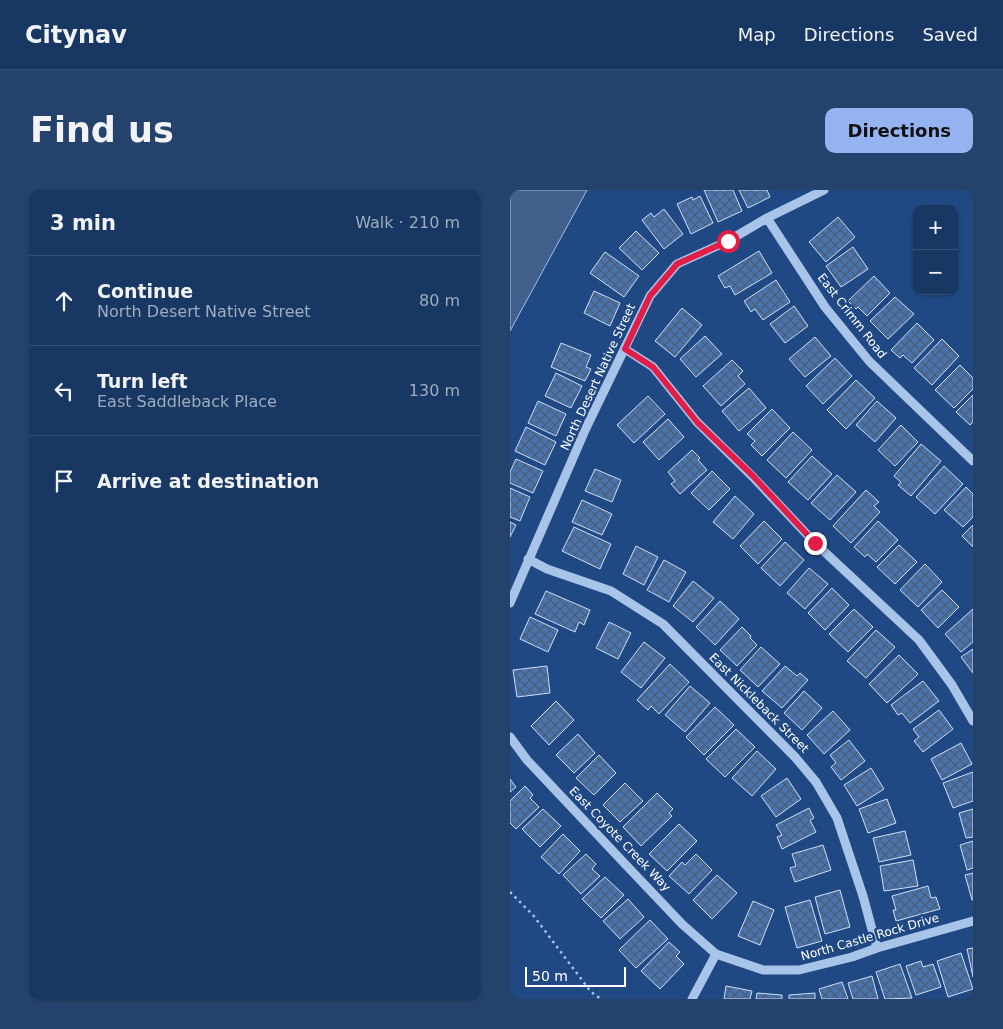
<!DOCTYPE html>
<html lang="en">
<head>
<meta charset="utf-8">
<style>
  body { margin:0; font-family:"DejaVu Sans",sans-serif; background:#25426c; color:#f1f3f6 }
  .controls { position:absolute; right:15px; top:15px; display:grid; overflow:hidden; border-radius:10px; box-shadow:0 1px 4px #0004 }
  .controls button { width:45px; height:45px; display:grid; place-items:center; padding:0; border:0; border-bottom:1px solid #365178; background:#183763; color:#f1f3f6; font:25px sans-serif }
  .scale { position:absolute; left:15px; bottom:12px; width:101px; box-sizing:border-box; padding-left:5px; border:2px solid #fff; border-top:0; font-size:14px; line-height:18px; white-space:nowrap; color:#fff; -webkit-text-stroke:4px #204984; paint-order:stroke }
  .stop { position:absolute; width:15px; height:15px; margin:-11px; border:4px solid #e11d48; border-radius:50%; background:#fff }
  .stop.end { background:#e11d48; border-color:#fff; box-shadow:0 1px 5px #0008 }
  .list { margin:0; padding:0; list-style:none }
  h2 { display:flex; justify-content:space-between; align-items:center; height:65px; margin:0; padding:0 20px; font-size:21px }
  h2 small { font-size:16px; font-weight:400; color:#9facbe }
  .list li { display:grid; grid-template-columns:32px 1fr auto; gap:15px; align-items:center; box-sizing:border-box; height:90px; padding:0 20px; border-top:1px solid #365178 }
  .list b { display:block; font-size:19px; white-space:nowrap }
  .list p { margin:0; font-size:16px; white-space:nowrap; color:#9facbe }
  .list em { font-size:16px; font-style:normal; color:#9facbe }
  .icon { flex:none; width:28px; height:28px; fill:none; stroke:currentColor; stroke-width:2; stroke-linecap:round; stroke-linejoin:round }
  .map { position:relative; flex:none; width:463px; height:809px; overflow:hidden; border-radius:10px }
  header { display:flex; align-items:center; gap:30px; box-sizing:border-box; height:70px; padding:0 25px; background:#183763; border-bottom:1px solid #365178 }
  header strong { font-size:24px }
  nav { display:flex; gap:28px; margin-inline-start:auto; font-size:18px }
  .intro { display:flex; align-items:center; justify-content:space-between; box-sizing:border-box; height:120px; padding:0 30px }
  h1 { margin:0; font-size:35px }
  .button { padding:12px 22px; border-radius:10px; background:#95b2f1; color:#111; font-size:18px; font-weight:700 }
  main { display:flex; gap:30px; padding:0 30px }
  aside { flex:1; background:#183763; border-radius:10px; box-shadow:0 1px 4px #0004 }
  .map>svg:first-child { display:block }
  .water { fill:#42608b; stroke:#9cbfeb }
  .building { fill:url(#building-cross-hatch); stroke:#ccdff7 }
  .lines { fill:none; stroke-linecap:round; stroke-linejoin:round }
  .path { stroke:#a8c4e9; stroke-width:2.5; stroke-dasharray:2.5 4; stroke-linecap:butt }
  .minor { stroke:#a8c4e9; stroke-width:9 }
  .route { stroke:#e11d48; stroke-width:6 }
  .labels { text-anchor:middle; stroke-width:5; stroke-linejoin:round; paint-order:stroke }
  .street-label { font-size:12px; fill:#fff; stroke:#204984 }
</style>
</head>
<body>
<header>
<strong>Citynav</strong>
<nav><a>Map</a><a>Directions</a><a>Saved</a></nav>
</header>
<div class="intro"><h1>Find us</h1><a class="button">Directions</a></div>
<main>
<aside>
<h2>3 min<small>Walk · 210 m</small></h2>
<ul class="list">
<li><svg class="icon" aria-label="ahead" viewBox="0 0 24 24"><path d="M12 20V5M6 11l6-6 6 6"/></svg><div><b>Continue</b><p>North Desert Native Street</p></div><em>80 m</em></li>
<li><svg class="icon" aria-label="left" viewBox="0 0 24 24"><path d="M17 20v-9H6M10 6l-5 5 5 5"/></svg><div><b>Turn left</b><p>East Saddleback Place</p></div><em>130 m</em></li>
<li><svg class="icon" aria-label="arrive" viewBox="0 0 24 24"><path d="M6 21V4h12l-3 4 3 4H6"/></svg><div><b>Arrive at destination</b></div></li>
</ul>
</aside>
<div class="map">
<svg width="463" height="809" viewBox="0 0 463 809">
  <defs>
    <pattern id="building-cross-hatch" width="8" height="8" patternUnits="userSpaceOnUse" patternTransform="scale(1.25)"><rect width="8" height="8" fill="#4973ad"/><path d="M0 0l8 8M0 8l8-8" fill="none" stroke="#4b5e78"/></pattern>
  </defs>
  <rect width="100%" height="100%" fill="#204984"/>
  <!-- water -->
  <path class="water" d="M0 0H77L0 141Z"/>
  <!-- building -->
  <path class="building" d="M194 0H223L232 21 208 32Z
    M229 0H257L260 7 238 18Z
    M190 6 203 33 181 44 167 14 182 7 183 10Z
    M154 19 173 44 154 59 132 30 141 23 144 27Z
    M328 27 345 47 316 72 299 52Z
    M126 41 149 63 132 80 109 58Z
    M343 57 358 79 331 97 316 76Z
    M249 61 262 83 225 105 220 96 215 98 208 86Z
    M95 62 129 86 114 107 80 83Z
    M364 86 380 103 357 126 348 117 346 119 338 111Z
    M266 90 280 112 253 130 245 119 241 122 234 111Z
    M84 101 110 113 100 136 74 123Z
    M385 107 404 124 378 149 360 131Z
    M284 116 298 136 275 153 260 134Z
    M172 118 192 135 165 167 145 151Z
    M407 133 424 150 402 173 393 165 390 168 381 160Z
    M195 146 212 164 186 187 170 169Z
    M305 147 321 166 295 187 279 169Z
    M432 149 449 166 422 195 404 178Z
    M51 153 81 165 76 177 81 179 75 191 41 177Z
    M325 168 342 186 313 214 296 196Z
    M222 170 233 181 228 186 235 194 211 216 193 196Z
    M450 175 463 188V199L444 218 425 200Z
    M46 183 72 196 61 218 35 206Z
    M346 190 365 208 336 239 317 220Z
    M239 198 256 218 229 241 212 221Z
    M463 205V232L460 235 446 222Z
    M138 206 155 224 124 253 107 235Z
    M28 211 56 224 46 246 18 233Z
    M367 211 386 228 365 252 346 235Z
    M262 219 280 238 252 266 241 255 245 251 237 244Z
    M158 229 174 247 149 270 133 252Z
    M391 235 408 252 385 276 368 260Z
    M16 237 46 252 35 275 5 261Z
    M283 242 302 260 276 288 257 270Z
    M411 254 431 271 401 306 388 295 391 292 384 286Z
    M182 260 190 268 188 270 197 280 170 304 161 294 165 291 158 282Z
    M302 266 322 284 298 310 278 292Z
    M6 269 33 281 23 303 0 293V282Z
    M434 276 453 294 425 324 406 307Z
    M85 279 111 290 102 312 75 301Z
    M202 281 220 299 199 320 181 303Z
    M327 285 346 302 320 330 301 313Z
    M456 297 463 304V327L453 337 434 320Z
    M0 298 20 307 10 331 0 327Z
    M356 300 369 312 364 316 370 322 341 353 323 336Z
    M225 306 244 324 223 349 203 332Z
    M72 310 102 324 92 345 62 332Z
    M254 331 272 349 248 374 230 356Z
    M368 331 388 350 366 372 357 364 355 367 344 357Z
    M0 332 6 335 0 347Z
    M463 335V357L452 346Z
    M64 337 101 354 90 379 52 361Z
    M275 352 294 370 270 396 251 378Z
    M389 355 407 372 385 394 367 377Z
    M126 356 148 367 134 395 113 384Z
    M154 370 176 382 159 412 137 400Z
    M415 374 432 392 408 417 390 400Z
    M299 378 318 394 295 419 277 403Z
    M183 391 204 408 183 432 163 416Z
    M322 398 339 415 315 440 298 423Z
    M432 400 449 417 428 438 411 420Z
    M36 401 80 420 74 435 69 432 65 442 25 424Z
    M210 411 229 429 205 455 186 437Z
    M344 419 363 437 338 462 319 444Z
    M463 419V452L451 462 435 444Z
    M20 427 48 440 38 462 10 449Z
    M99 432 121 443 108 469 86 458Z
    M232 437 241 446 240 448 247 455 227 476 210 460Z
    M366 440 385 457 356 488 337 471Z
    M134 452 155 468 131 498 111 482Z
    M251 457 270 474 248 497 230 480Z
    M463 459V483L451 467Z
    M389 465 408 484 377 513 359 494Z
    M160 474 179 492 149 524 141 516 138 520 127 510Z
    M37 476 40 503 7 507 3 480Z
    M275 476 287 486 290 483 298 490 272 518 252 501Z
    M413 491 429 511 400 533 392 523 388 525 381 515Z
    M180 496 200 513 175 542 155 525Z
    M294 501 312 518 292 540 274 523Z
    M46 511 64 530 39 555 21 536Z
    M205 517 224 535 194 565 176 547Z
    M429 520 443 539 413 562 404 551 409 547 403 539Z
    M323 521 340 540 314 564 297 545Z
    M226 539 245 557 215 587 196 569Z
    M68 544 85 563 64 583 46 565Z
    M339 550 355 571 331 590 321 577 326 573 320 565Z
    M451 553 462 574 432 590 421 569Z
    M247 561 266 579 242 606 222 588Z
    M89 565 106 583 84 605 66 588Z
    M361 578 374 599 347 616 334 595Z
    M463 582V611L443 618 433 593Z
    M277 588 291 609 266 627 251 606Z
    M0 589 6 597 0 602Z
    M115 593 133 611 110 632 93 615Z
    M15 596 23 605 20 608 29 617 6 639 0 633V611Z
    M147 603 163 619 159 623 162 626 131 656 113 637Z
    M377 609 386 633 358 643 349 619Z
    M299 618 304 628 300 630 306 642 272 659 267 647 272 645 266 635Z
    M33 619 51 636 30 657 12 639Z
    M463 619V647L456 648 449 623Z
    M169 634 187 651 157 681 139 664Z
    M395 641 401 665 369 672 363 648Z
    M53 644 70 661 49 684 31 667Z
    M463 651V678L457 680 450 655Z
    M313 655 321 680 285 692 280 678 286 676 282 664Z
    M76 664 86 674 82 679 90 686 71 704 53 685Z
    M186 664 202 680 179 704 159 686 172 672 175 675Z
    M403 670 408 696 374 701 370 676Z
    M463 683V710H462L455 685Z
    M207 685 227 703 202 729 183 710Z
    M95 687 114 705 91 728 72 709Z
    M418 696 421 708 426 707 430 719 386 731 383 720H386L382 706Z
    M330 700 340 737 315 744 305 707Z
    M118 709 134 727 110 749 93 731Z
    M300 710 312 751 287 758 275 717Z
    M243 711 264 720 250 755 228 746Z
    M140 730 158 749 126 778 109 760Z
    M159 752 170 762 166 766 174 774 150 799 131 781Z
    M463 758V787L457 759Z
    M451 763 463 799 438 807 427 771Z
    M411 771 413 777 423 774 431 797 406 805 396 776Z
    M390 774 402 808 375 809 366 782Z
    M362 786 368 809H343L338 793Z
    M332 792 338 809H312L309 799Z
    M216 796 242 801 240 809H214Z
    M247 803 272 805V809H246Z
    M305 803V809H279V805Z"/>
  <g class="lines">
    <!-- path -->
    <path class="path" d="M0 702 23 725 81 802 91 809"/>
    <!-- minor -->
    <path class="minor" d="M257 28 315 117 359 171 463 271
      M115 159 143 177 187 232 243 287 305 353 409 450 442 495 463 531
      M18 369 37 379 101 401 153 434 285 567 306 592 327 628 353 706 367 758
      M0 413 76 238 140 106 167 74 218 51 257 28 314 0
      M0 547 17 570 116 675 172 734 206 764 253 780H289L342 767 367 758 463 731
      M182 809 206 764"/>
  </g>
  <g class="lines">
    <!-- route -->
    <path class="route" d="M218 51 167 74 140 106 115 159 143 177 187 232 243 286 305 353"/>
  </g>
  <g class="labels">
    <!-- street labels -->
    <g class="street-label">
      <text transform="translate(342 126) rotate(52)" y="4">East Crimm Road</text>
      <text transform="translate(88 187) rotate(-65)" y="4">North Desert Native Street</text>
      <text transform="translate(249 513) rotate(45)" y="4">East Nickleback Street</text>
      <text transform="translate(110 649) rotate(46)" y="4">East Coyote Creek Way</text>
      <text transform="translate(360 747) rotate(-16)" y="4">North Castle Rock Drive</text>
    </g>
  </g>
</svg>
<div class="controls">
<button>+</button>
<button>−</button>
</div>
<div class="scale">50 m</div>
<div class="stop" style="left:218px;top:51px"></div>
<div class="stop end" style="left:305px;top:353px"></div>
</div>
</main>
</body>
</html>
